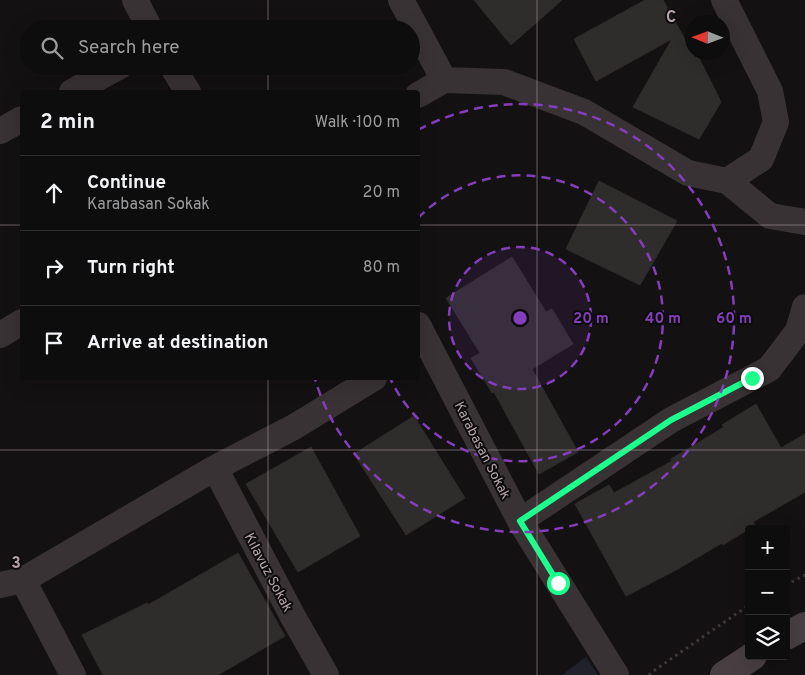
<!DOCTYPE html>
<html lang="en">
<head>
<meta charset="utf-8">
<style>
  body { margin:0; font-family:Overpass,sans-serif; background:#1c1b1b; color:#f1f3f6 }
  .controls { position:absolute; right:15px; bottom:15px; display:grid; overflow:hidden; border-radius:5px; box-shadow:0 5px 20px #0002 }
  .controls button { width:45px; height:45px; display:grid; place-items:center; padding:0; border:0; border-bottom:1px solid #2e2d2e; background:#0e0d0d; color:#f1f3f6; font:25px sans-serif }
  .compass { position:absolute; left:685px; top:15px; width:45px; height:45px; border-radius:50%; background:#0e0d0d; box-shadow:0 5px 20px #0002; rotate:271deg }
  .stop { position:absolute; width:15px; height:15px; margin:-11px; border:4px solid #1cff8c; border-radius:50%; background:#fff }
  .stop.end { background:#1cff8c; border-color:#fff; box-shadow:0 1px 5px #0008 }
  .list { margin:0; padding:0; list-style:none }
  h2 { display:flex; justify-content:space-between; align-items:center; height:65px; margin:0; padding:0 20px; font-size:21px }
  h2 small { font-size:16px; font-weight:400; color:#9b9c9d }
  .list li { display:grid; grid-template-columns:32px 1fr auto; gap:15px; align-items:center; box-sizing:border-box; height:75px; padding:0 20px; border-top:1px solid #2e2d2e }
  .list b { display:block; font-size:19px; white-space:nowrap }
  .list p { margin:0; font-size:16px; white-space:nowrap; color:#9b9c9d }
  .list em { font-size:16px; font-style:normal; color:#9b9c9d }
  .icon { flex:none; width:28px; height:28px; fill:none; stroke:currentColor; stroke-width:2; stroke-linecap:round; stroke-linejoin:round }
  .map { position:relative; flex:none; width:805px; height:675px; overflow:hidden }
  .search { position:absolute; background:#0e0d0d; box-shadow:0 5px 20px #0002; left:20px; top:20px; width:400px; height:55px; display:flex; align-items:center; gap:12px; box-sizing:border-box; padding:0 18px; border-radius:28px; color:#9b9c9d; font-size:19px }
  .panel { position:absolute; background:#0e0d0d; box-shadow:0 5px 20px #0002; left:20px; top:90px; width:400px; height:290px; border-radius:5px }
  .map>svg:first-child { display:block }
  .green { fill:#20212a }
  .building { fill:#2f2c2c; stroke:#2f2b2b }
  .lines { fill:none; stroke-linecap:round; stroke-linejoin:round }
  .path { stroke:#3f373b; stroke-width:3; stroke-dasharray:2.5 4; stroke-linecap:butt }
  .street { stroke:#383234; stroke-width:26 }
  .secondary { stroke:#483f43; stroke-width:28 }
  .route { stroke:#1cff8c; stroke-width:6 }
  .grid { fill:none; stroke:#b4a1aa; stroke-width:1; stroke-opacity:0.55 }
  .ring { fill:none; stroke:#843ebc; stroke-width:2.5; stroke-dasharray:9 6 }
  .labels { text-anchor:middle; stroke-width:4; stroke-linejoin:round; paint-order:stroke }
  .street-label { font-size:14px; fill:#b4a1aa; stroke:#0d0c0c }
  .grid-label { font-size:16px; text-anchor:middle; font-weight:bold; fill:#b4a1aa; stroke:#0d0c0c; stroke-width:4; stroke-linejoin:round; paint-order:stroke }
  .centre { fill:#843ebc; stroke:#0d0c0c; stroke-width:2.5 }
  .ring-label { font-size:15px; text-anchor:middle; font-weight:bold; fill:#843ebc; stroke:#0d0c0c; stroke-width:4; stroke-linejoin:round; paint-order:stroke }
</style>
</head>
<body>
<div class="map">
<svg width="805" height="675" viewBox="0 0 805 675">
  <rect width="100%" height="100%" fill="#131111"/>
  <!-- green -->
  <path class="green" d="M586 657 598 675H562Z"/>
  <!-- building -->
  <path class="building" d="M474 0H562L511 45Z
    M645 0H663L695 57 698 56 721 102 699 139 633 107 672 39 596 81 574 39Z
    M599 181 677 221 640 285 566 249Z
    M512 257 546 312 552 309 573 344 532 369 578 452 539 474 494 392 492 393 471 358 480 353 446 298Z
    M756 404 781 448 805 434V492L753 522 755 525 723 545 722 543 676 570 626 596 575 504 609 485 614 493 672 461 671 459 724 427 722 425Z
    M414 416 465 498 406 535 354 454Z
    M311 447 360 536 298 572 246 484Z
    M238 553 285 636 218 675H103L82 635 147 603 148 605Z"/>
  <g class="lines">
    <!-- path -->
    <path class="path" d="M786 585 805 575
      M649 675 652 672 749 605"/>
    <!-- street -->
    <path class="street" d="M135 0 150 29
      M401 0 444 80
      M172 66 188 92
      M72 92 120 66
      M418 95 444 80 504 82 584 112 688 173 727 181 761 159 776 122 770 91 724 0
      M0 131 22 119
      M727 181 770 216 805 222
      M418 325 520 521 616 675
      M0 335 22 322
      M215 468 292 615 326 675
      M520 521 671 420 769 369 798 331 805 307
      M23 580 73 675
      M0 585 23 580 215 468 294 427 374 378"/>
    <!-- secondary -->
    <path class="secondary" d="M786 636 805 626
      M724 675 753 656"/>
  </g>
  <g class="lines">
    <!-- route -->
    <path class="route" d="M558 583 520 521 671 420 752 378"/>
  </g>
  <!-- grid -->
  <path class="grid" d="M268 0V29M537 0V675M268 66V92M0 225H22M418 225H805M268 378V675M0 450H805"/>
  <!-- distance rings -->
  <circle cx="520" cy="318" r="71" fill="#843ebc" fill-opacity=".12"/>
  <g class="ring">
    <circle cx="520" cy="318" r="71"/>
    <path d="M418 218A143 143 0 1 1 390 378"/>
    <path d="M418 130A214 214 0 1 1 315 379"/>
  </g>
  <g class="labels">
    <!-- street labels -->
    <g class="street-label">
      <text transform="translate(483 450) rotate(63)" y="5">Karabasan Sokak</text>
      <text transform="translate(269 572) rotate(62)" y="5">Kılavuz Sokak</text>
    </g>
  </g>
  <g class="grid-label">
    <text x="671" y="22">C</text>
    <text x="16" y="568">3</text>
  </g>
  <circle cx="520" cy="318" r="8" class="centre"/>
  <g class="ring-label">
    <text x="591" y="323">20 m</text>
    <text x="663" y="323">40 m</text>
    <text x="734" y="323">60 m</text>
  </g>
</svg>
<div class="controls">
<button>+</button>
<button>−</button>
<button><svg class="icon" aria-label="layers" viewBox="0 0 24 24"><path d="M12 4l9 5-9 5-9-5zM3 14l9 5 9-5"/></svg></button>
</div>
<svg class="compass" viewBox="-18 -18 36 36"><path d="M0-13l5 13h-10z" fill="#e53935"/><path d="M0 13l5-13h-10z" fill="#9b9c9d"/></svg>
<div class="stop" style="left:558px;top:583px"></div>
<div class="stop end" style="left:752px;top:378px"></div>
<div class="search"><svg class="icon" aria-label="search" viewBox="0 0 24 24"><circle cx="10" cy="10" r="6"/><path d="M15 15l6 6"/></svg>Search here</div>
<section class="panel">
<h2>2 min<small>Walk · 100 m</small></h2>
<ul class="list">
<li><svg class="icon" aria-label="ahead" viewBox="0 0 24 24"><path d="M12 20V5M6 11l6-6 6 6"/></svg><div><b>Continue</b><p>Karabasan Sokak</p></div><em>20 m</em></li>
<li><svg class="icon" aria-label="right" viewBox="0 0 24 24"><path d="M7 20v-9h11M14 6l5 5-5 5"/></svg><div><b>Turn right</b></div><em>80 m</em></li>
<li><svg class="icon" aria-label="arrive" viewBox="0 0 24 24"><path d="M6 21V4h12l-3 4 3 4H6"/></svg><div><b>Arrive at destination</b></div></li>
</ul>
</section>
</div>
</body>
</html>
